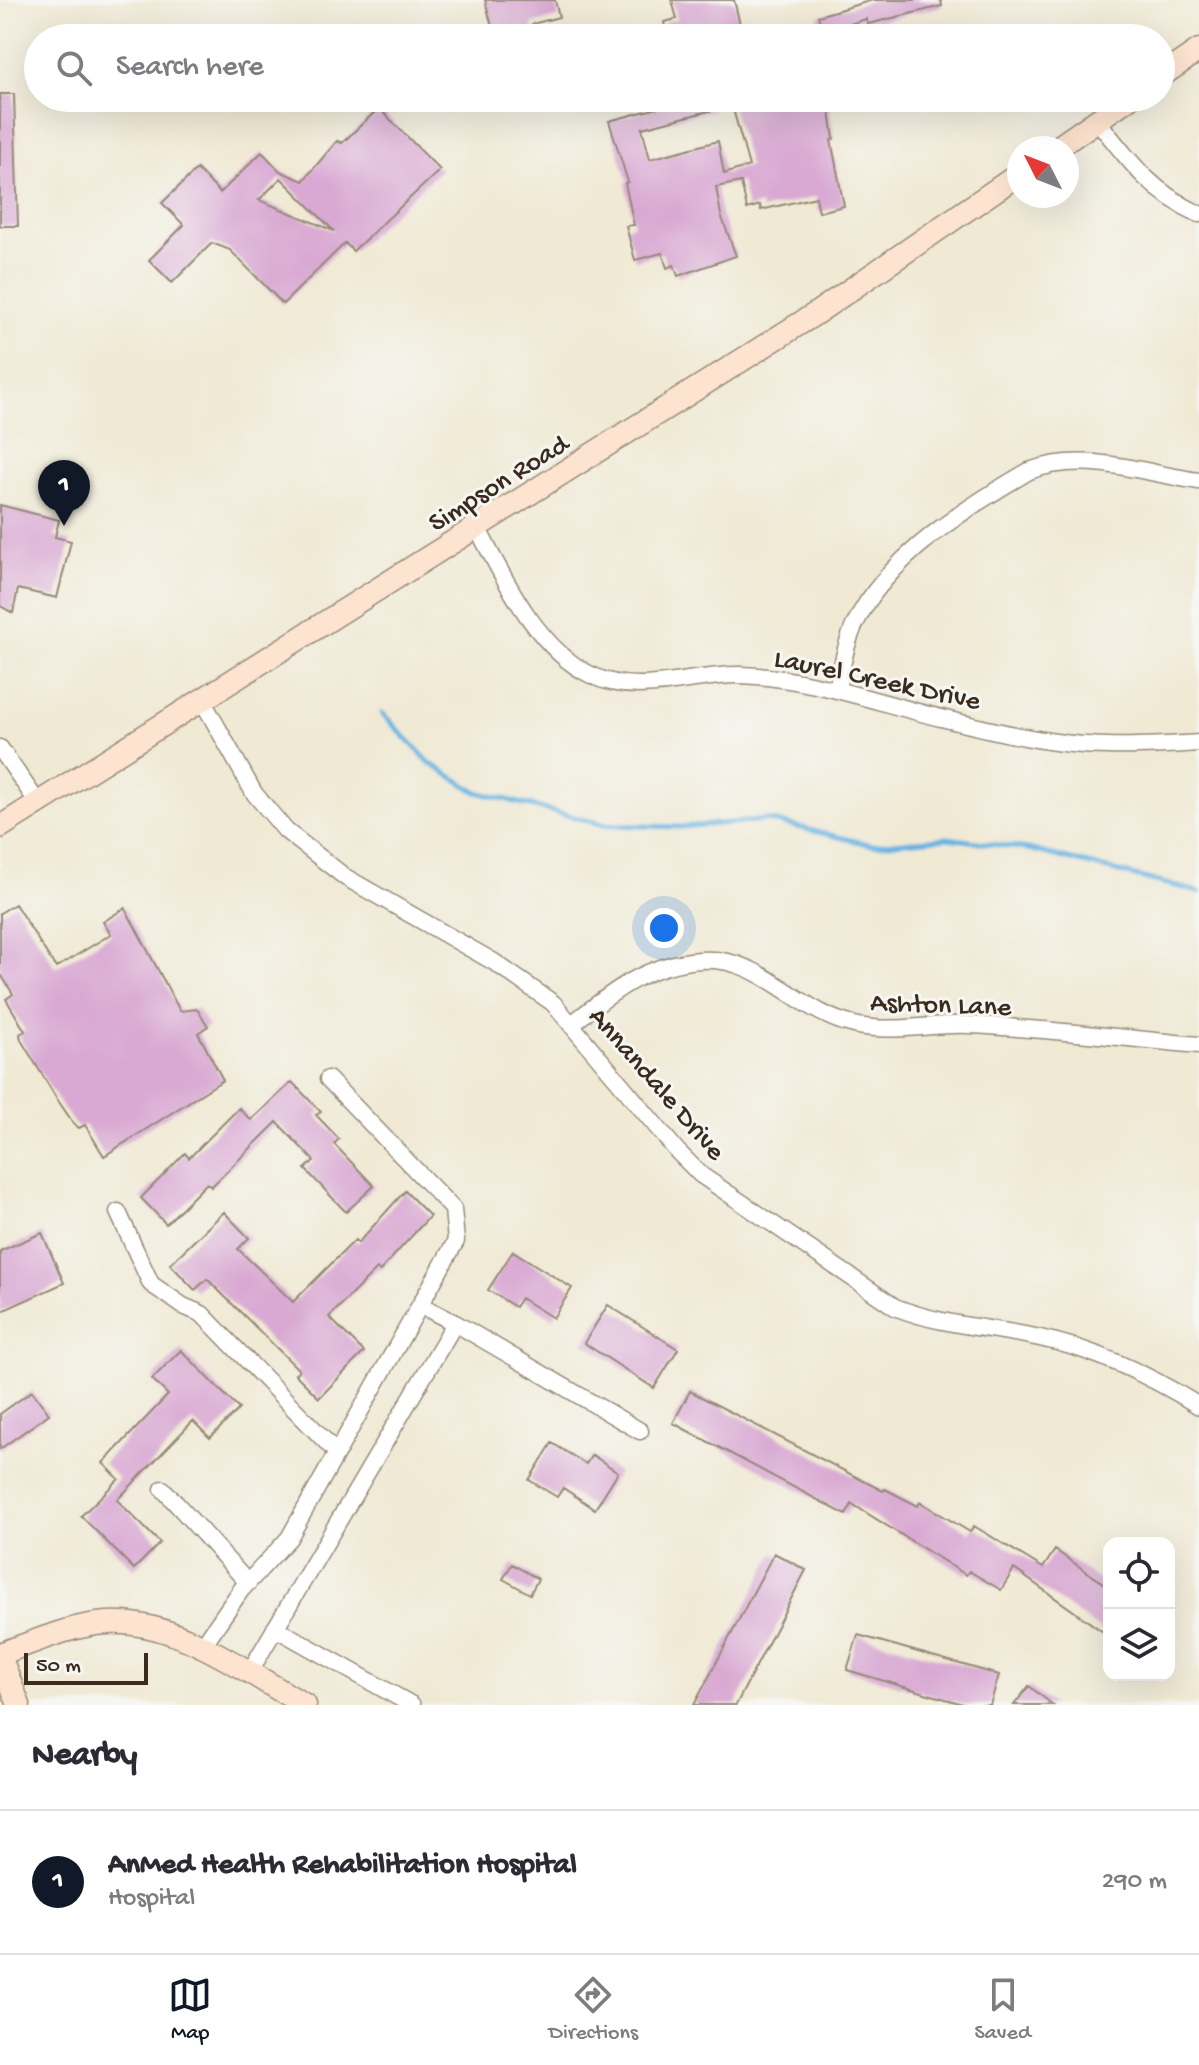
<!DOCTYPE html>
<html lang="en">
<head>
<meta charset="utf-8">
<style>
  body { margin:0; font-family:"Gochi Hand",sans-serif; background:#f7f7f7; color:#2b2b33 }
  .controls { position:absolute; right:24px; bottom:24px; display:grid; overflow:hidden; border-radius:16px; box-shadow:0 8px 32px #0002 }
  .controls button { width:72px; height:72px; display:grid; place-items:center; padding:0; border:0; border-bottom:2px solid #e1e1e2; background:#fff; color:#2b2b33; font:40px sans-serif }
  .compass { position:absolute; left:1007px; top:136px; width:72px; height:72px; border-radius:50%; background:#fff; box-shadow:0 8px 32px #0002; rotate:312deg }
  .scale { position:absolute; left:24px; bottom:20px; width:124px; box-sizing:border-box; padding-left:8px; border:4px solid #3b2a1e; border-top:0; font-size:22px; line-height:28px; white-space:nowrap; color:#3b2a1e; -webkit-text-stroke:6px #f6f6f2; paint-order:stroke }
  .you { position:absolute; left:664px; top:928px; width:28px; height:28px; margin:-20px; border:6px solid #fff; border-radius:50%; background:#1a73e8; box-shadow:0 0 0 12px #1a73e833 }
  .badge { display:grid; place-items:center; width:52px; height:52px; border-radius:50%; background:#111827; color:#fff; font-size:26px; font-weight:700 }
  .pin { position:absolute; translate:-50% -66px; filter:drop-shadow(0 2px 4px #0008) }
  .pin::after { content:''; position:absolute; top:42px; width:28px; height:24px; background:inherit; clip-path:polygon(0 0,100% 0,50% 100%) }
  .list { margin:0; padding:0; list-style:none }
  h2 { display:flex; justify-content:space-between; align-items:center; height:104px; margin:0; padding:0 32px; font-size:34px }
  h2 small { font-size:26px; font-weight:400; color:#7c7c81 }
  .list li { display:grid; grid-template-columns:52px 1fr auto; gap:24px; align-items:center; box-sizing:border-box; height:144px; padding:0 32px; border-top:2px solid #e1e1e2 }
  .list b { display:block; font-size:30px; white-space:nowrap }
  .list p { margin:0; font-size:26px; white-space:nowrap; color:#7c7c81 }
  .list em { font-size:26px; font-style:normal; color:#7c7c81 }
  .icon { flex:none; width:44px; height:44px; fill:none; stroke:currentColor; stroke-width:2; stroke-linecap:round; stroke-linejoin:round }
  .map { position:relative; flex:none; width:1199px; height:1705px; overflow:hidden }
  .search { position:absolute; background:#fff; box-shadow:0 8px 32px #0002; left:24px; right:24px; top:24px; height:88px; display:flex; align-items:center; gap:20px; box-sizing:border-box; padding:0 28px; border-radius:44px; color:#7c7c81; font-size:30px }
  .sheet { height:248px; background:#fff }
  nav { display:flex; justify-content:space-around; align-items:center; box-sizing:border-box; height:112px; border-top:2px solid #e1e1e2; background:#fff; font-size:22px; color:#7c7c81 }
  nav a { display:grid; justify-items:center; gap:4px }
  nav .on { color:#111827 }
  .map>svg:first-child { display:block }
  .lines { fill:none; stroke-linecap:round; stroke-linejoin:round }
  .stream { stroke:#68b4e1; stroke-width:5 }
  .building { fill:#d9a9d3; fill-rule:evenodd }
  .street-casing { stroke:#968a79; stroke-width:19 }
  .secondary-casing { stroke:#968a79; stroke-width:25 }
  .street { stroke:#fff; stroke-width:16 }
  .secondary { stroke:#fde4d0; stroke-width:22 }
  .labels { text-anchor:middle; stroke-width:6; stroke-linejoin:round; paint-order:stroke }
  .street-label { font-size:28px; fill:#3b2a1e; stroke:#f6f6f2 }
</style>
</head>
<body>
<div class="map">
<svg width="1199" height="1705" viewBox="0 0 1199 1705">
  <rect width="100%" height="100%" fill="#f6f6f2"/>
  <filter id="ink" filterUnits="userSpaceOnUse"><feTurbulence type="fractalNoise" baseFrequency=".0125" numOctaves="2"/><feDisplacementMap in="SourceGraphic" scale="16" xChannelSelector="R" yChannelSelector="G"/><feConvolveMatrix kernelMatrix="1 2 1 2 8 2 1 2 1" color-interpolation-filters="sRGB"/></filter>
  <filter id="wash" filterUnits="userSpaceOnUse"><feTurbulence type="fractalNoise" baseFrequency=".006" numOctaves="4" result="noise"/><feDisplacementMap in="SourceGraphic" scale="32" xChannelSelector="R" yChannelSelector="G"/><feGaussianBlur stdDeviation="1.8" result="paint"/><feColorMatrix in="noise" values="0 0 0 0 0 0 0 0 0 0 0 0 0 0 0 0 0 1.4 0 .05"/><feComposite in="paint" operator="in"/></filter>
  <g filter="url(#wash)">
    <rect width="100%" height="100%" fill="#f0e9d4"/>
    <g class="lines">
      <!-- stream -->
      <path class="stream" d="M382 713 431 764 477 792 605 825 681 827 768 820 872 845 948 838 1028 849 1199 892"/>
    </g>
    <g id="blocks">
      <!-- building -->
      <path class="building" d="M485 0H555L559 17 532 24 536 38H495Z
        M672 0H734L741 28 730 31 731 38H667L664 22 677 19Z
        M873 0H941L942 6 868 24 866 19 823 32 818 16Z
        M0 94H14L18 226H0Z
        M695 98H710L713 110 642 128 650 159 718 141 724 174 749 166 731 102 746 98H828L834 139 831 140 844 206 819 212 816 197 761 210 760 205 747 209 741 182 716 187 721 215 736 256 678 276 674 265 667 268 662 253 635 260 626 226 634 225 625 183 628 182 609 121Z
        M379 108 440 170 353 251 345 243 283 304 230 250 212 243 172 283 149 260 184 225 162 203 197 169 220 193 262 152 280 171 303 181 337 141 342 143ZM281 178 334 231 259 200Z
        M0 505 59 520 55 537 71 541 57 598 18 589 13 613 0 606Z
        M15 904 56 968 111 934 103 922 125 908 180 1011 197 1009 208 1026 198 1033 223 1080 104 1156 85 1125 79 1128 74 1124 55 1096 21 1040 20 1034 25 1031 6 999 13 994 0 973V913Z
        M292 1082 321 1112 316 1115 339 1139 334 1144 374 1186 346 1212 305 1169 314 1161 277 1122 211 1187 207 1183 166 1224 141 1198 185 1153 189 1158 239 1108 251 1120Z
        M405 1191 430 1216 380 1271 377 1269 329 1317 364 1352 319 1398 295 1374 299 1370 207 1279 195 1290 170 1264 224 1212 249 1238 238 1249 293 1302 355 1240 358 1243Z
        M42 1233 64 1283 0 1312V1251Z
        M513 1251 572 1288 553 1318 521 1298 515 1307 488 1290Z
        M608 1305 678 1349 654 1388 584 1343Z
        M181 1350 239 1409 210 1438 193 1421 117 1500 160 1543 134 1569 81 1516 119 1479 103 1463 168 1395 152 1379Z
        M32 1391 49 1414 0 1449V1414Z
        M690 1391 883 1491 885 1489 918 1506 920 1502 970 1532 974 1526 1043 1568 1055 1550 1109 1587V1636L1014 1569 1001 1590 969 1571 966 1575 852 1504 846 1515 673 1423Z
        M552 1443 586 1464 592 1455 618 1472 595 1509 563 1488 557 1497 529 1480Z
        M774 1553 806 1570 736 1705H694Z
        M512 1564 538 1579 530 1594 503 1579Z
        M858 1635 999 1675 990 1705H966L847 1670Z
        M1029 1686 1053 1705H1014Z"/>
    </g>
  </g>
  <g filter="url(#ink)">
    <use href="#blocks" fill-opacity="0" stroke="#968a79" stroke-width="2"/>
    <g class="lines">
      <defs>
        <path id="street" d="M1097 120C1130 162 1150 191 1199 214
          M478 529C504 579 538 650 591 675 637 698 692 674 740 675 809 677 875 702 941 718 994 731 1054 746 1108 746 1138 747 1169 745 1199 743
          M837 689C842 667 845 645 855 624 886 558 967 507 1029 471 1086 450 1141 473 1199 481
          M201 698 254 793 286 831 345 877 494 962 553 1003 677 1151 701 1175 895 1307C942 1326 991 1327 1040 1338 1096 1350 1151 1376 1199 1406
          M0 748 38 803
          M573 1023C612 992 648 963 701 960 763 956 796 1012 854 1025 892 1034 931 1023 969 1025 1045 1028 1122 1038 1199 1045
          M118 1212 151 1284 183 1306 202 1314 337 1453
          M455 1323 640 1431
          M163 1489 248 1583
          M275 1628 412 1705
          M201 1648 241 1590 289 1538 456 1241 453 1209 328 1079
          M249 1673 455 1323 420 1305"/>
        <path id="secondary" d="M1161 76 1199 50
          M1057 148 1129 98
          M0 827 815 314 1019 174
          M0 1654C34 1642 71 1625 107 1623 177 1619 246 1672 305 1705
          M0 1656 19 1705"/>
      </defs>
      <!-- street casing -->
      <use href="#street" class="street-casing"/>
      <!-- secondary casing -->
      <use href="#secondary" class="secondary-casing"/>
      <!-- street -->
      <use href="#street" class="street"/>
      <!-- secondary -->
      <use href="#secondary" class="secondary"/>
    </g>
  </g>
  <g class="labels">
    <!-- street labels -->
    <g class="street-label">
      <text transform="translate(497 481) rotate(-32)" y="10">Simpson Road</text>
      <text transform="translate(878 677) rotate(12)" y="10">Laurel Creek Drive</text>
      <text transform="translate(941 1002) rotate(2)" y="10">Ashton Lane</text>
      <text transform="translate(659 1082) rotate(49)" y="10">Annandale Drive</text>
    </g>
  </g>
</svg>
<div class="controls">
<button><svg class="icon" aria-label="locate" viewBox="0 0 24 24"><circle cx="12" cy="12" r="6"/><path d="M12 2v4M12 18v4M2 12h4M18 12h4"/></svg></button>
<button><svg class="icon" aria-label="layers" viewBox="0 0 24 24"><path d="M12 4l9 5-9 5-9-5zM3 14l9 5 9-5"/></svg></button>
</div>
<svg class="compass" viewBox="-18 -18 36 36"><path d="M0-13l5 13h-10z" fill="#e53935"/><path d="M0 13l5-13h-10z" fill="#7c7c81"/></svg>
<div class="scale">50 m</div>
<div class="you"></div>
<div class="pin badge" style="left:64px;top:526px">1</div>
<div class="search"><svg class="icon" aria-label="search" viewBox="0 0 24 24"><circle cx="10" cy="10" r="6"/><path d="M15 15l6 6"/></svg>Search here</div>
</div>
<section class="sheet">
<h2>Nearby<small></small></h2>
<ul class="list">
<li><span class="badge">1</span><div><b>AnMed Health Rehabilitation Hospital</b><p>Hospital</p></div><em>290 m</em></li>
</ul>
</section>
<nav>
<a class="on"><svg class="icon" aria-label="map" viewBox="0 0 24 24"><path d="M3 6l6-2 6 2 6-2v14l-6 2-6-2-6 2zM9 4v14M15 6v14"/></svg>Map</a>
<a><svg class="icon" aria-label="directions" viewBox="0 0 24 24"><path d="M12 3l9 9-9 9-9-9zM9 14v-3h6M13 9l2 2-2 2"/></svg>Directions</a>
<a><svg class="icon" aria-label="saved" viewBox="0 0 24 24"><path d="M7 4h10v16l-5-4-5 4z"/></svg>Saved</a>
</nav>
</body>
</html>
